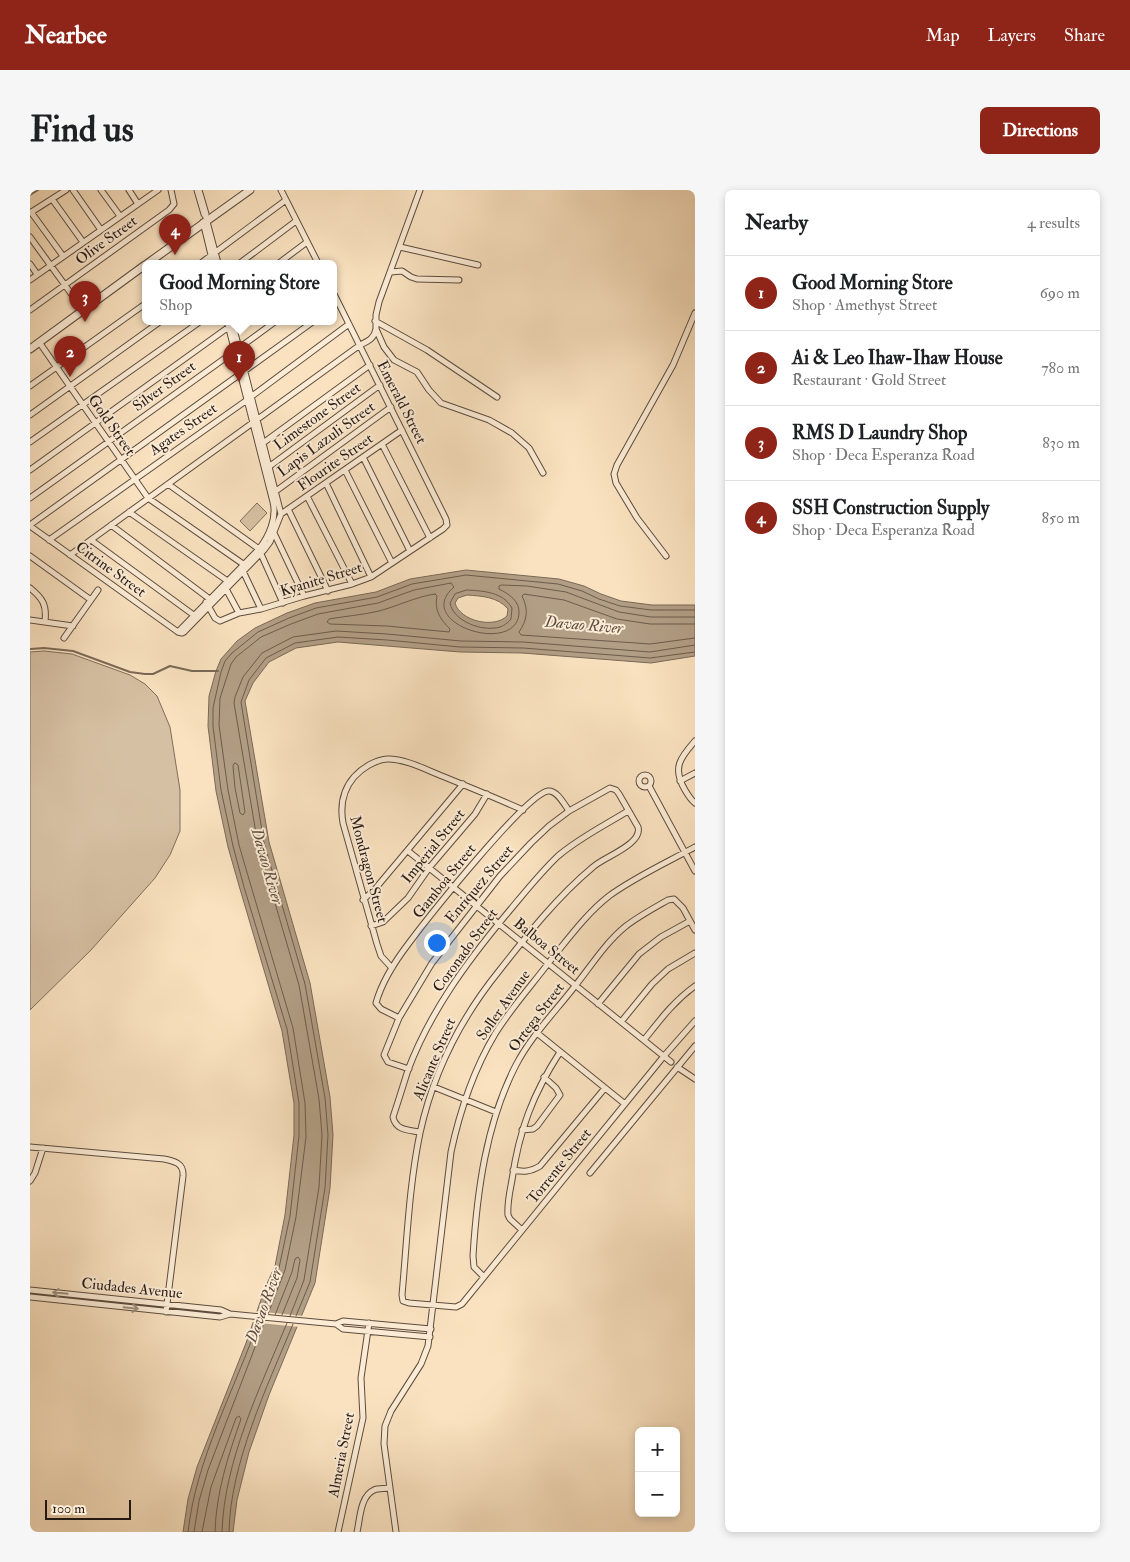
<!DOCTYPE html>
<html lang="en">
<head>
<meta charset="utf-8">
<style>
  body { margin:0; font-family:"IM FELL Double Pica",serif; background:#f6f6f6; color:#202124 }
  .controls { position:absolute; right:15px; bottom:15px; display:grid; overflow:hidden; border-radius:8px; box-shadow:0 2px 8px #0003 }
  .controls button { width:45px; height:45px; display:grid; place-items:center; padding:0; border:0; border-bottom:1px solid #e0e0e0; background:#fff; color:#202124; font:25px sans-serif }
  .scale { position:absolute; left:15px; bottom:12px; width:86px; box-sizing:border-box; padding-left:5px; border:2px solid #271a13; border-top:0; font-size:14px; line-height:18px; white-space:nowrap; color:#271a13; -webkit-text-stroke:4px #fcecd6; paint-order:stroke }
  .you { position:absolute; left:406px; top:752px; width:18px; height:18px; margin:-12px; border:4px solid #fff; border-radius:50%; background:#1a73e8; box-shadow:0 0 0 8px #1a73e833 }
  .badge { display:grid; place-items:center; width:32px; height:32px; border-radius:50%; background:#8f2418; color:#fff; font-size:16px; font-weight:700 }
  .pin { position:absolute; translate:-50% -41px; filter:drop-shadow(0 1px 2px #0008) }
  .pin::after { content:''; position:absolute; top:26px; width:18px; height:15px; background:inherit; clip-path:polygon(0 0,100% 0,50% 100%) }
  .popup { position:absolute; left:112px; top:70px; width:195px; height:65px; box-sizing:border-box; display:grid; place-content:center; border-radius:8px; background:#fff; filter:drop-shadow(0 1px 4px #0005); font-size:16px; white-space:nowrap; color:#757577 }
  .popup b { font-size:19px; color:#202124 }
  .popup::after { content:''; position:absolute; left:50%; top:100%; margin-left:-10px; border:10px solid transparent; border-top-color:#fff }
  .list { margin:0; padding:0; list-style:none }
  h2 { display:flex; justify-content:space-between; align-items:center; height:65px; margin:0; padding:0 20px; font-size:21px }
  h2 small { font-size:16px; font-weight:400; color:#757577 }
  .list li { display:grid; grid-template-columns:32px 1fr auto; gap:15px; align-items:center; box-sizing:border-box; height:75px; padding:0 20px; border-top:1px solid #e0e0e0 }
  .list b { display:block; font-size:19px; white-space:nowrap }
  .list p { margin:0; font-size:16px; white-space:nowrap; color:#757577 }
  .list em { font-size:16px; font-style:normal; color:#757577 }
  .map { position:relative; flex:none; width:665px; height:1342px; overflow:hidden; border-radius:8px }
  header { display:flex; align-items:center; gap:30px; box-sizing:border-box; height:70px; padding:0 25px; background:#8f2418; color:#fff }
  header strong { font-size:24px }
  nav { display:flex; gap:28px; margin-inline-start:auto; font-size:18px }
  .intro { display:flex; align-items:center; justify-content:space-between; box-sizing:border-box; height:120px; padding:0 30px }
  h1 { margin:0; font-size:35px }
  .button { padding:12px 22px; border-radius:8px; background:#8f2418; color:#fff; font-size:18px; font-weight:700 }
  main { display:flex; gap:30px; padding:0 30px }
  aside { flex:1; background:#fff; border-radius:8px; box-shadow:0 2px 8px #0003 }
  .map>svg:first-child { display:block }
  .green { fill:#d6c0a3; stroke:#7e6d5b }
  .water { fill:#b29e85; stroke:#7a6957; fill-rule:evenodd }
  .pier { fill:#fae2c0 }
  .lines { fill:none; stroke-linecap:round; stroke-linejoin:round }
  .shore { stroke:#6c5c4c; stroke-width:1 }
  .stream { stroke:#7a6957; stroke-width:2 }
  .minor-casing { stroke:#5c4c3e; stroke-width:7 }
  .tertiary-casing { stroke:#5c4c3e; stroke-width:9 }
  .minor { stroke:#fcecd6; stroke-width:5 }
  .tertiary { stroke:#fcecd6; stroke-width:7 }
  .oneway { stroke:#9c8e7e }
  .labels { text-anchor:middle; stroke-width:4; stroke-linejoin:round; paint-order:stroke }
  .street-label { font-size:15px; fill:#271a13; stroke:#fcecd6 }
  .water-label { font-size:16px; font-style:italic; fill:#5f4f41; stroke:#fcecd6 }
</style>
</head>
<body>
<header>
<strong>Nearbee</strong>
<nav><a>Map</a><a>Layers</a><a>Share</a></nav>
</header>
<div class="intro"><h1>Find us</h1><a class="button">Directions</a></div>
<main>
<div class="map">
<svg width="665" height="1342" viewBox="0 0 665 1342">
  <rect width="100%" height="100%" fill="#fae2c0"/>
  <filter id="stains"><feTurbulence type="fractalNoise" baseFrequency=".004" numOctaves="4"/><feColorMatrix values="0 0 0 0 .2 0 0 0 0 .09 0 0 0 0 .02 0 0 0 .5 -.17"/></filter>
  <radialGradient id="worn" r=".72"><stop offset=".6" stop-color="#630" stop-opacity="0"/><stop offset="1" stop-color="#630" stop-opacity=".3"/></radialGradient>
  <!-- green -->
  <path class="green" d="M227 313 237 323 220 341 210 331Z
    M14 461 42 464 100 485 115 494 127 506 140 537 150 600V641L140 665 125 688 61 760 0 820V462Z"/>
  <!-- water -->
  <path class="water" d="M436 380 529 389 554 396 571 404 591 411 622 415H665V466L621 473 492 463 430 462 308 452 266 458 239 472 223 493 215 511 239 652 280 793 300 907 303 945 300 998 285 1093 239 1205 219 1262 207 1310 203 1342H153L158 1309 167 1277 216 1153 235 1098 245 1076 255 1025 264 945V913L252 841 210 699 198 657 186 601 178 536 179 506 186 481 191 469 207 451 225 438 257 423 285 413 346 402 380 389ZM437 405C452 406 468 407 478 419L477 426C464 439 430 431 425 413L428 408Z"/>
  <!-- pier -->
  <path class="pier" d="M224 1121 274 1126 270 1137 220 1132Z"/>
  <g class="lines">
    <!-- shore -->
    <path class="shore" d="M437 400C454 401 473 402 482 418L481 429C477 434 471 438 464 438 448 440 423 430 420 413L425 404Z
      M405 404 407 406C404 420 410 429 420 439L419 442 357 436 300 434 297 432 299 429C316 426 332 425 349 421 368 416 385 407 405 404Z
      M665 434H620L587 429 534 410 494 404 492 406C499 420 497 430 489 442L491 445 620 454 665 448
      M205 573 208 575 215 622 213 625 210 623 205 598 203 576Z
      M231 1123 249 1078 260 1026 269 946V913L257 839 214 697 203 656 191 600 183 536V518L191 482 195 471 202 463 228 442 259 428 286 418 347 407 382 394 436 385 528 394 552 401 569 409 590 416 621 420H665
      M238 1124 255 1080 266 1027 276 947 275 913 263 838 221 696 209 655 198 600 189 535 190 508 201 474 206 467 231 447 261 434 288 424 348 413 384 400 421 393 424 397C382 433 485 466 489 424 490 411 479 404 469 399V396L471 395 497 396 536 402 589 422 621 427H665
      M245 1125 262 1082 265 1069 268 1067 270 1070 267 1088 252 1125
      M260 1126 274 1090 289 997 292 945 289 909 269 795 228 655 204 513 205 507 213 487 232 463 263 447 306 441 357 444 431 451 493 452 620 462 665 455
      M266 1126 280 1092 295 998 298 945 295 908 275 794 234 653 211 512 219 490 236 468 265 453 308 447 357 450 430 457 493 458 620 468 665 462
      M158 1342C166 1269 205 1199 229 1130
      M164 1342 169 1311 178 1280 235 1131
      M172 1342 181 1297 206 1228 209 1226 211 1229C198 1266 186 1303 185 1342
      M192 1342C194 1271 230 1198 257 1133
      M199 1342C200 1274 237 1197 263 1134"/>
    <!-- stream -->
    <path class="stream" d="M0 5 8 0
      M247 329V318
      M0 459 14 458 43 461 100 482 115 484H123L140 476 162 481H188"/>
    <defs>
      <path id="minor" d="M43 0 71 40
        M71 0 90 26
        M99 0 108 14
        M251 0 288 73
        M390 0 349 112 346 125V139L354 157 364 170 387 182 399 200 411 213 459 230 482 243 499 258 513 283
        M22 9 53 52
        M1 22 33 66
        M0 23 36 0
        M176 28 188 73
        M173 32 183 73
        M0 47 53 120
        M370 57 448 75
        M171 73 256 10
        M210 73 266 31
        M249 73 277 52
        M0 74 7 84
        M361 82 372 81 381 87 387 89 429 90
        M0 90 128 0
        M0 120 139 20 144 14 141 0
        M345 131 397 160 467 207
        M9 152 118 308 216 376
        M209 158 246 131
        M0 196 115 114
        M222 206 319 134
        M0 225 131 131
        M0 252 171 131
        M233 253 340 175
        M352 254 400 348
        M333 267 380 361
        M240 276 350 195
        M0 280 207 131
        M315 280 362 373
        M296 293 341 387
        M138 294 229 359
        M246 301 361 217
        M277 306 322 394
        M0 308 205 161
        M258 319 298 401
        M99 322 199 392
        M251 324 372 240
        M0 335 284 131
        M81 335 181 410
        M0 336 148 442
        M244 343 274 406
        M19 350 217 210
        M61 350 165 426
        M231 364 253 413
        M40 365 330 155C338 151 344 149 346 139
        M0 366 61 410
        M636 366 607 328 586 293 584 284 587 275 643 175 665 123
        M212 379 231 419
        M195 397 209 423
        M0 398C12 408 17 414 15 431
        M176 412 185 428 190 431 209 423 231 419 274 406 322 394 341 387 413 339 417 335 416 329 303 102
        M0 430 43 436
        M148 442 152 443 154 442 234 360 240 352 251 324 202 131
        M148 442 229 359C239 346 247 328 243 312L197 131
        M34 448 68 400
        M665 551C650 568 642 578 655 600 658 605 660 609 665 613
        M609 591a6 6 0 1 1 12 0a6 6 0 1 1-12 0Z
        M650 591 665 583
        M619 596 665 681
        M378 661 641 872
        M333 710 345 699 433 594
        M341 736 353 732 378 708 399 678 445 624 457 604
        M362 778 351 766 347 754 313 633C310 616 312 601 324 587 332 578 345 570 357 569 373 568 397 580 412 586 439 597 466 608 493 620
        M568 814 609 764 631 747 660 731
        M369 828 351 819 346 813C352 791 366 770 379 753 397 729 496 604 518 601 527 600 534 614 539 621
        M591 832 622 794 638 779 665 763
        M507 843 595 914
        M614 850C630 830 644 811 665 796
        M647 877 665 889
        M379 879 358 872 354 865 369 828 402 773 470 686 501 653 519 636 539 621 580 598 586 600 589 604 608 637C613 654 574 667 563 677 527 707 498 744 469 781 431 828 403 883 390 943 379 996 377 1051 372 1105L373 1111 379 1113 426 1117 432 1114 634 866 665 831
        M404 897 466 922
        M492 940 503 939 507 936 530 905 526 898 514 887
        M390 942C379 940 366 941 363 927 368 912 373 896 378 880 400 822 436 773 475 726 492 706 509 684 528 666 549 648 575 635 598 621
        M0 957 134 969C144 971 154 973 153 986L136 1122
        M483 980C494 982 500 982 510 976L575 898
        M560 983 665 856
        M0 991 5 983 13 958
        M492 1040 480 1029 478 1025C477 1013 480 1001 482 990 489 940 503 904 530 862
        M454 1087 444 1077 443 1066C447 1002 456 933 486 875 501 846 525 822 545 796 561 776 576 752 596 736 609 726 624 718 638 710L644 709 653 718 665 740
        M0 1100 191 1120 200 1124 306 1134 313 1139 400 1147
        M0 1107 190 1127 200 1124
        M306 1134 313 1131 401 1139
        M308 1342 333 1228 331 1188 339 1133
        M327 1342C330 1330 330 1306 344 1300 348 1298 355 1299 360 1298
        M366 1342 354 1254 355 1236 361 1221 391 1174 398 1156 421 962C430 920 443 881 465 844 481 818 502 795 520 771 538 749 556 724 579 706 605 687 636 673 665 657"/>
      <path id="tertiary" d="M168 0 175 24
        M118 73 220 0
        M0 159 115 75"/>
    </defs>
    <!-- minor casing -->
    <use href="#minor" class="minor-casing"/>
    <!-- tertiary casing -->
    <use href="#tertiary" class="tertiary-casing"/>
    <!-- minor -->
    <use href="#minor" class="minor"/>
    <!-- tertiary -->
    <use href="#tertiary" class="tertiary"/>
  </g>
  <!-- one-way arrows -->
  <defs><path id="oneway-shaft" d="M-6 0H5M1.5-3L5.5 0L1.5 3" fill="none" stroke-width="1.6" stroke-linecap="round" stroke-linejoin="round" transform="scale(1.25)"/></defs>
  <g class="oneway">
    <use href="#oneway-shaft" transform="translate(30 1103) rotate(-174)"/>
    <use href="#oneway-shaft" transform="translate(101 1118) rotate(6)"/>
  </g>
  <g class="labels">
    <!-- street labels -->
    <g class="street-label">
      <text transform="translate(76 50) rotate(-36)" y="5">Olive Street</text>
      <text transform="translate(134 196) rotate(-36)" y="5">Silver Street</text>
      <text transform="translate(372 212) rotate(63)" y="5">Emerald Street</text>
      <text transform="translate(287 226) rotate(-36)" y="5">Limestone Street</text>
      <text transform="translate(82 235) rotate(55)" y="5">Gold Street</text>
      <text transform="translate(153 239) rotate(-35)" y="5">Agates Street</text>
      <text transform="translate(296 249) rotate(-36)" y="5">Lapis Lazuli Street</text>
      <text transform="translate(305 272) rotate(-35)" y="5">Flourite Street</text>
      <text transform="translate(81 379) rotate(36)" y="5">Citrine Street</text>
      <text transform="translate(291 389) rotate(-17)" y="5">Kyanite Street</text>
      <text transform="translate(403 656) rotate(-51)" y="5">Imperial Street</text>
      <text transform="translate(339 679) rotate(75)" y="5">Mondragon Street</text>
      <text transform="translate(414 691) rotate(-51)" y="5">Gamboa Street</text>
      <text transform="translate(449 694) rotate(-50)" y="5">Enriquez Street</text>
      <text transform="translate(517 756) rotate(39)" y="5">Balboa Street</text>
      <text transform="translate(435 760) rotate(-54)" y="5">Coronado Street</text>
      <text transform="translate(473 815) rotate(-55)" y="5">Soller Avenue</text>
      <text transform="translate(506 827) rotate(-53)" y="5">Ortega Street</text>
      <text transform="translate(404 869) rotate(-67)" y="5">Alicante Street</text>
      <text transform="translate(529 976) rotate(-51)" y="5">Torrente Street</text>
      <text transform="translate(102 1098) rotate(6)" y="5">Ciudades Avenue</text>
      <text transform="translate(311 1265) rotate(-79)" y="5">Almeria Street</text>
    </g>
    <!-- water labels -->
    <g class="water-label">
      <text transform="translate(554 434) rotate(5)" y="6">Davao River</text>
      <text transform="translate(238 676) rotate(74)" y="6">Davao River</text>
      <text transform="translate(233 1115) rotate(-70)" y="6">Davao River</text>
    </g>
  </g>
  <rect width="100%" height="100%" filter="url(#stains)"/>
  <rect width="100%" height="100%" fill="url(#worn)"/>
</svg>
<div class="controls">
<button>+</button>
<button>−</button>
</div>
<div class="scale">100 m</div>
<div class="you"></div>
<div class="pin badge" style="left:209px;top:192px">1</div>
<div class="popup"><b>Good Morning Store</b>Shop</div>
<div class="pin badge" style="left:40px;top:187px">2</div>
<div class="pin badge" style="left:55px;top:132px">3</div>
<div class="pin badge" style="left:145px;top:65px">4</div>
</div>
<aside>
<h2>Nearby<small>4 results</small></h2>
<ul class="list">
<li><span class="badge">1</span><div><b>Good Morning Store</b><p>Shop · Amethyst Street</p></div><em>690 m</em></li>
<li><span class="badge">2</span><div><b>Ai &amp; Leo Ihaw-Ihaw House</b><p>Restaurant · Gold Street</p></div><em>780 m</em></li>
<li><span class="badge">3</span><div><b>RMS D Laundry Shop</b><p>Shop · Deca Esperanza Road</p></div><em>830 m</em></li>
<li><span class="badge">4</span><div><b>SSH Construction Supply</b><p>Shop · Deca Esperanza Road</p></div><em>850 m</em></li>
</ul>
</aside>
</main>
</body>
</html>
